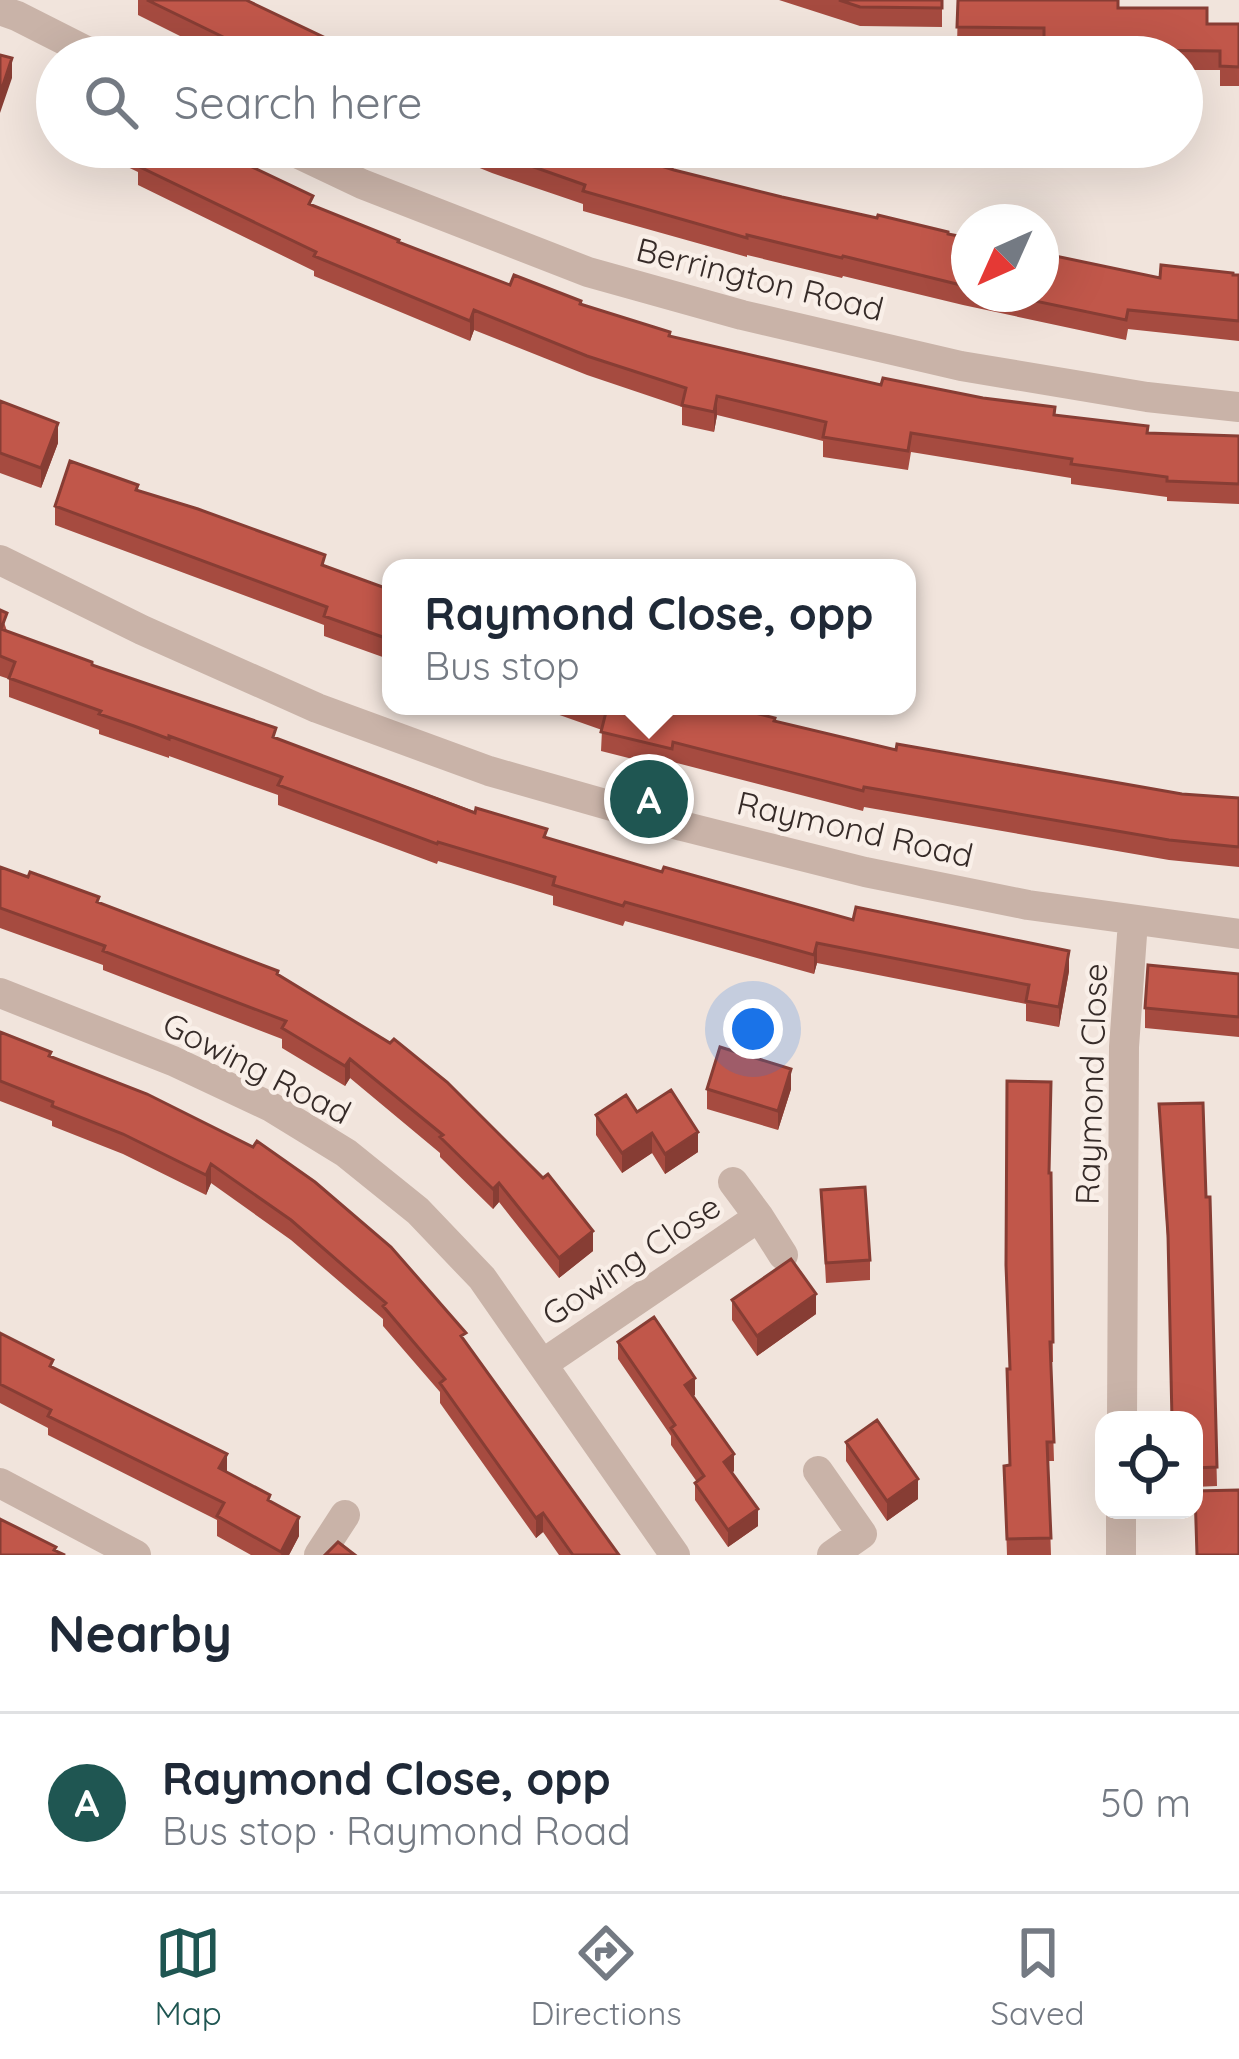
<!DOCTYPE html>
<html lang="en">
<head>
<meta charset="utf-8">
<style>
  body { margin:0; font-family:Quicksand,sans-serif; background:#f6f6f7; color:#1f2937 }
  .controls { position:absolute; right:36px; bottom:36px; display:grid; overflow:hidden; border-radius:24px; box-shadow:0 12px 48px #0002 }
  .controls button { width:108px; height:108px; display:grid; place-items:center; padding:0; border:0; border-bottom:3px solid #e0e1e3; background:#fff; color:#1f2937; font:60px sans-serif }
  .compass { position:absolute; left:951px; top:204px; width:108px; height:108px; border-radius:50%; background:#fff; box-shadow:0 12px 48px #0002; rotate:225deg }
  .you { position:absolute; left:753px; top:1029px; width:42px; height:42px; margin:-30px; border:9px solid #fff; border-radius:50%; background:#1a73e8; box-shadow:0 0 0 18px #1a73e833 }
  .badge { display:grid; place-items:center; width:78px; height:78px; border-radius:50%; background:#1f5652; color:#fff; font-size:39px; font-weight:700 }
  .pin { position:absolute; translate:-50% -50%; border:6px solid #fff; box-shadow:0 3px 12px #0006 }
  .popup { position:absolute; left:382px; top:559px; width:534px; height:156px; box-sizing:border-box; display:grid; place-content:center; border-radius:24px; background:#fff; filter:drop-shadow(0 3px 9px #0005); font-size:39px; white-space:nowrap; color:#747a83 }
  .popup b { font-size:45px; color:#1f2937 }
  .popup::after { content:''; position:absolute; left:50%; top:100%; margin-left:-24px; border:24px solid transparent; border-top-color:#fff }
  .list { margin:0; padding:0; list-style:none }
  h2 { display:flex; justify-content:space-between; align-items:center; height:156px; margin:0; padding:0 48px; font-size:51px }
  h2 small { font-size:39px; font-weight:400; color:#747a83 }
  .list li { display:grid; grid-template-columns:78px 1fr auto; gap:36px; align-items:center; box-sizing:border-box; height:180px; padding:0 48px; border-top:3px solid #e0e1e3 }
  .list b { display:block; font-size:45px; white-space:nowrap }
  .list p { margin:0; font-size:39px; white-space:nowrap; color:#747a83 }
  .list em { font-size:39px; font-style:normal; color:#747a83 }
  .icon { flex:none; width:66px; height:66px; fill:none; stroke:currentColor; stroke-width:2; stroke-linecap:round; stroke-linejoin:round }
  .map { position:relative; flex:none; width:1239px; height:1555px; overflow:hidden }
  .search { position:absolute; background:#fff; box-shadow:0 12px 48px #0002; left:36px; right:36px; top:36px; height:132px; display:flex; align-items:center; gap:30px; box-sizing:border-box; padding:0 42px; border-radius:66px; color:#747a83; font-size:45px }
  .sheet { height:336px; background:#fff }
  nav { display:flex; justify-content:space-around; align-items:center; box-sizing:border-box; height:168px; border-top:3px solid #e0e1e3; background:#fff; font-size:33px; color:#747a83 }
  nav a { display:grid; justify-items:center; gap:6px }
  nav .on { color:#1f5652 }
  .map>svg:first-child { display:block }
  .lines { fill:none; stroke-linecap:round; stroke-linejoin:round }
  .minor { stroke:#c9b3a8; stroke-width:30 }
  .wall { fill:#a64b40 }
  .shaded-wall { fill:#873d34 }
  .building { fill:#c1574a; stroke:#873d34; stroke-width:3 }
  .labels { text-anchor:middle; stroke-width:9; stroke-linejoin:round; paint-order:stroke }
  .street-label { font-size:33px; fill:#362b28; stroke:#f9efe8 }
</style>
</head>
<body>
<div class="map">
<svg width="1239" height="1555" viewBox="0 0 1239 1555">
  <rect width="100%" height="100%" fill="#f1e4dc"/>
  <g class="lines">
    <!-- minor -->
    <path class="minor" d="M0 10 17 16 98 57
      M284 147 362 184 588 272 742 315 961 366 1147 397 1239 407
      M0 560 142 630 317 708 489 771 682 826 865 872 1028 905 1239 934
      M0 993 173 1061 271 1107 346 1153 418 1211 482 1278 675 1555
      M733 1182 759 1217
      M544 1363 759 1217 783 1255
      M1122 1420 1124 1047 1133 921
      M818 1471 862 1534 832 1555
      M0 1483 136 1555
      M319 1555 345 1515
      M1121 1555V1510"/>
  </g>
  <!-- wall -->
  <path class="wall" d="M138 0H246L330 40 374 57H222L138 15Z
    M779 0H942V27L860 26Z
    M958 0 1118 8 1207 24H1239V86H1220V70H1182V57H1044V47H957Z
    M86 147H210L313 205 399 243 510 285 581 304 670 336 881 385 1148 433 1239 436V504L1167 501V497L1071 484V478L911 452 908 470 823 457V441L717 415 714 432 682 425V407L587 375 474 330 470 341 314 276V271L138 185V172Z
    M428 147H601L674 170 782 197 969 238V294H1041L1160 278 1239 275V341L1128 329 1126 340 963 305 843 276 842 278 747 255V257L583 211V204L492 173Z
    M0 401 58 443 41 488 0 473Z
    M138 491 325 566 391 590V660L324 636V625L55 525V506Z
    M0 610 7 631 276 738 547 838 662 872 853 920 1069 971 1059 1027 1026 1021V1004L817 963 814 974 625 921 623 926 553 905V896L438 861 437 864 278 805V795L169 756V758L99 734V730L9 697V679L0 676Z
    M534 706H697L775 721 896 750 1182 794 1239 798V867L1169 860 864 807 863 811 673 762 672 769 601 751 602 730Z
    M0 867 99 903 278 975 593 1251 559 1278 499 1202 493 1209 440 1157V1153L350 1078 345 1086 282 1048V1039L103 970V965L0 928Z
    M1239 974V1037L1145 1028V1008Z
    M0 1032 51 1057 147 1094 466 1342 619 1555H559L543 1532 536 1538 440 1403V1392L383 1326V1319L291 1240 211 1183 206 1195 123 1154 52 1126V1121L0 1101Z
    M707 1089H791L778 1130 707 1109Z
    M1159 1104 1206 1197 1211 1234 1217 1486 1194 1487V1420L1168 1255Z
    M637 1112 698 1152 665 1174 652 1153 622 1173 596 1135V1115Z
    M1049 1173H1051L1053 1362H1051L1054 1461H1048L1051 1555H1007L1004 1466H1010L1009 1369Z
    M821 1190 870 1260V1280L826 1283Z
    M732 1300 816 1314 757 1356 732 1320Z
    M0 1333 53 1367 227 1472 270 1502 299 1536 289 1555H251L217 1536V1520L48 1435V1428L0 1403Z
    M618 1342 695 1395 693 1396 734 1471 732 1473 758 1526 728 1547 695 1500V1483L697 1482 671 1445V1436L618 1359Z
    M846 1442 918 1499 887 1521 846 1461Z"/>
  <!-- shaded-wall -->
  <path class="shaded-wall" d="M12 58V78L0 113V94Z
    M474 310V330L470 341V321Z
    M717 396V415L714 432V412Z
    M58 423V443L41 488V468Z
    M817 943V963L814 974V955Z
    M1069 951V971L1059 1027V1007Z
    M350 1059V1078L345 1086V1066Z
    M791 1069V1089L778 1130V1111Z
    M698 1132V1152L665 1174V1154Z
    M652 1133V1153L622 1173V1153Z
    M211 1164V1183L206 1195V1175Z
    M499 1183V1202L493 1209V1189Z
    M593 1231V1251L559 1278V1258Z
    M816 1294V1314L757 1356V1336Z
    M695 1378V1395L685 1402V1385Z
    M227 1454V1473L219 1468Z
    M734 1454V1471L724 1479V1462Z
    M918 1479V1499L887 1521V1501Z
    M758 1509V1526L728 1547V1530Z
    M543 1513V1532L536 1538V1518Z
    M299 1517V1536L289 1555H281Z"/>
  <!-- building -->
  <path class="building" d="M147 0H246L330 40 374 57H256L222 40 223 37Z
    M839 0H942V8L860 7Z
    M958 0H1118V8H1207V24H1239V67L1220 66V51L1132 50V39L1044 38V28L957 27Z
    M0 55 12 58 0 94Z
    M127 147H210L313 196 309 204 399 240 398 242 510 285 514 275 581 301 580 304 670 332 669 336 881 385 883 378 983 398 1055 407 1054 415 1148 426 1147 433 1239 436V484L1167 481V477L1071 464 1072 459 911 433 908 451 823 437 826 422 717 396 714 412 682 405 686 388 587 356 474 310 470 321 314 256 316 252 138 166 143 154Z
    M477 147H601L674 170 782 197 877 218 878 215 948 232V234L969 238V287L843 256 842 258 747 235V238L583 191 585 185Z
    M1041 253 1160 278 1161 265 1233 273V275H1239V321L1128 310 1126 320 1002 294H1041Z
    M0 401 58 423 41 468 0 453Z
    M70 461 138 485 136 490 198 509 325 555 322 565 391 590V640L324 616 327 607 55 506Z
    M0 610 7 613 1 629 92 662V665L276 728 273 737 475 813 476 808 547 829 544 837 662 872 664 867 853 920 856 907 1069 951 1059 1007 1026 1001 1029 985 817 943 814 955 625 902 623 906 553 885 555 877 438 842 437 844 278 785 282 777 169 736V739L134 726 99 714 101 711 9 678 15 662 0 656Z
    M589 706H726L775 718 774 721 896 750 897 744 1182 794 1239 798V847L1169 840 864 787 863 791 673 742 672 749 601 732 606 712Z
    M0 867 28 877 30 872 99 897 97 902 278 971 277 974 390 1043 394 1039 447 1082 543 1178 548 1174 593 1231 559 1258 499 1183 493 1189 440 1137 443 1135 350 1059 345 1066 282 1028 286 1021 103 951 105 946 0 908Z
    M1148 965 1239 974V1017L1145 1008Z
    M0 1032 51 1052 49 1056 147 1094 253 1147 257 1141 315 1182 391 1247 466 1333 461 1336 619 1555H573L543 1513 536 1518 440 1383 445 1379 383 1306 386 1303 291 1220 211 1164 206 1175 123 1134 52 1106 53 1102 0 1081Z
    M720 1047 791 1069 778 1111 707 1089Z
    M1007 1081 1051 1082 1049 1173H1051L1053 1342H1050L1054 1442H1047L1051 1538 1007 1539 1004 1466 1010 1465 1007 1369H1010L1006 1265Z
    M671 1090 698 1132 665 1154 652 1133 622 1153 596 1115 626 1095 637 1112Z
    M1203 1103 1206 1197H1210L1211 1234 1217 1467 1194 1468V1420H1172L1168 1235 1159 1104Z
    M865 1187 870 1260 826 1263 821 1190Z
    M791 1259 816 1294 757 1336 732 1300Z
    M654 1317 695 1378 685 1385 734 1454 724 1462 758 1509 728 1530 695 1483 704 1476 671 1428 675 1425 618 1342Z
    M0 1333 53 1360 50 1366 227 1454 219 1468 270 1495 268 1500 299 1517 281 1552 217 1516 224 1503 48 1416 51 1410 0 1384Z
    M877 1420 918 1479 887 1501 846 1442Z
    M1239 1490V1555H1197L1195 1491Z
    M0 1519 56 1547 54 1550 65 1555H0Z
    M338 1542 355 1555H325Z"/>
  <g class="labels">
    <!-- street labels -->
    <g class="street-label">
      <text transform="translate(760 279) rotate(14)" y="12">Berrington Road</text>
      <text transform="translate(855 829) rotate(13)" y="12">Raymond Road</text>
      <text transform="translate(257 1068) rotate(27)" y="12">Gowing Road</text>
      <text transform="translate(1091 1084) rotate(-88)" y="12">Raymond Close</text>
      <text transform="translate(631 1260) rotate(-34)" y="12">Gowing Close</text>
    </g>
  </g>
</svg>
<div class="controls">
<button><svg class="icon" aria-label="locate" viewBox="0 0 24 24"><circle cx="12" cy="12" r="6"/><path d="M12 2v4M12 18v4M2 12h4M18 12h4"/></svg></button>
</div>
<svg class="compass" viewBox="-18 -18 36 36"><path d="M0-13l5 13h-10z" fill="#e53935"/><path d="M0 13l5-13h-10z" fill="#747a83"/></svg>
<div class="you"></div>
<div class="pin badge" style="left:649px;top:799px">A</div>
<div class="popup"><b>Raymond Close, opp</b>Bus stop</div>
<div class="search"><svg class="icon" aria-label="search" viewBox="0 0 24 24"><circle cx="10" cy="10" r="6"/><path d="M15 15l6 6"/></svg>Search here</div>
</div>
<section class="sheet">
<h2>Nearby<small></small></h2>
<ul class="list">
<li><span class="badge">A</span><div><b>Raymond Close, opp</b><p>Bus stop · Raymond Road</p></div><em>50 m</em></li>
</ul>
</section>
<nav>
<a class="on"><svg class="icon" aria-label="map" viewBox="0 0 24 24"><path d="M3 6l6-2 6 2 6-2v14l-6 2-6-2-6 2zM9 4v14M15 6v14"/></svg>Map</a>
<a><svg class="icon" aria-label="directions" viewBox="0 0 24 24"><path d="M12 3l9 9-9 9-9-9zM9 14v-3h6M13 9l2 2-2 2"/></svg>Directions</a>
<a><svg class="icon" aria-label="saved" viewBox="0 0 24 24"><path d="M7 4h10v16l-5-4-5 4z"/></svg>Saved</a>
</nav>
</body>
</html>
